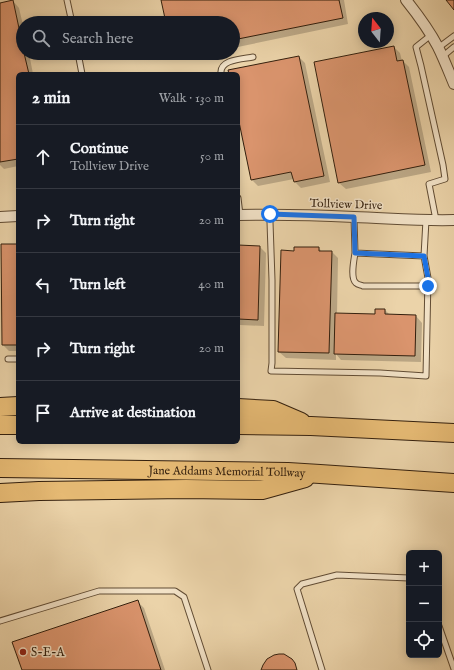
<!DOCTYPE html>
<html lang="en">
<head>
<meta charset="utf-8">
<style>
  body { margin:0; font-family:"IM FELL English",serif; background:#20242c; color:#f1f3f6 }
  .controls { position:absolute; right:12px; bottom:12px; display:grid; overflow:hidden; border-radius:6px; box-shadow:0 2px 10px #0003 }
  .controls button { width:36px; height:36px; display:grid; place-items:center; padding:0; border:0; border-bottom:1px solid #363941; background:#171b24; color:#f1f3f6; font:20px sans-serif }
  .compass { position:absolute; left:358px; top:12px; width:36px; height:36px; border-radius:50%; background:#171b24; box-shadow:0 2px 10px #0003; rotate:343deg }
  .stop { position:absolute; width:12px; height:12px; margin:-9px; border:3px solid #1a73e8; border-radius:50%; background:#fff }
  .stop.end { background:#1a73e8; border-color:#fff; box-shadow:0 1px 4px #0008 }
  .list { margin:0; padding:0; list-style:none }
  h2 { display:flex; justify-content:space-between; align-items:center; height:52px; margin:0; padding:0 16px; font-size:17px }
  h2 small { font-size:13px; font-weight:400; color:#9ea1a6 }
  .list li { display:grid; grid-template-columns:26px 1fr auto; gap:12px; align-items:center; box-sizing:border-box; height:64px; padding:0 16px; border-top:1px solid #363941 }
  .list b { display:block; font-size:15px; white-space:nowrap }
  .list p { margin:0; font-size:13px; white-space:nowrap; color:#9ea1a6 }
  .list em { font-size:13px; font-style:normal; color:#9ea1a6 }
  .icon { flex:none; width:22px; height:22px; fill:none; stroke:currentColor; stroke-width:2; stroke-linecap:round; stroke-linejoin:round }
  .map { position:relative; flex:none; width:454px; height:670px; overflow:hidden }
  .search { position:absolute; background:#171b24; box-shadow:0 2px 10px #0003; left:16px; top:16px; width:224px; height:44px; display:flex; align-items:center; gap:10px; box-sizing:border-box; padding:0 14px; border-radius:22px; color:#9ea1a6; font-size:15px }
  .panel { position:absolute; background:#171b24; box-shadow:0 2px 10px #0003; left:16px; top:72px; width:224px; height:372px; border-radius:6px }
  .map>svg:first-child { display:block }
  .shadow { fill:#0003 }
  .building { fill:#da946d; stroke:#331f0d }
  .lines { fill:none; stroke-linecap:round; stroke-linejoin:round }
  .service-casing { stroke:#614c34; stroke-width:7 }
  .minor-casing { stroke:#614c34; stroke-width:12 }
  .motorway-casing { stroke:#331f0d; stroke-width:20 }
  .service { stroke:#f2e2c7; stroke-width:5 }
  .minor { stroke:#f2e2c7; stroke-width:10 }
  .motorway { stroke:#e6ba74; stroke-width:18 }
  .route { stroke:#1a73e8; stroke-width:5 }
  .poi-dot { fill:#8f2418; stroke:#f2e2c7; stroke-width:1.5 }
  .labels { text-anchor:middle; stroke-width:3; stroke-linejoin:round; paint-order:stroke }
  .street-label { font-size:12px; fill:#331f0d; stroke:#f2e2c7 }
  .poi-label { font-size:12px; fill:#331f0d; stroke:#f2e2c7; text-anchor:start }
</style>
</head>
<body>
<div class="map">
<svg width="454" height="670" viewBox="0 0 454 670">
  <rect width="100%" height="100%" fill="#ebd3a9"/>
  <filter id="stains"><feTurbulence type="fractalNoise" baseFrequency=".005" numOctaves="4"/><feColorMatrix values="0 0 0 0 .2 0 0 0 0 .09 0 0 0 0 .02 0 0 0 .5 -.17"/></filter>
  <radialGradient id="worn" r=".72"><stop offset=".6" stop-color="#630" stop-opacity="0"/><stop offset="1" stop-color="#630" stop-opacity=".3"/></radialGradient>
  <!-- shadow -->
  <path class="shadow" d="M162 0H344L348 24 233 48V23H167Z
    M13 1 19 8 23 25V53H29L33 74H18V166L4 169 0 165V4Z
    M394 47 400 53 402 61H403L409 67 431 172 346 189 339 183Z
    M173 53H209L179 59Z
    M299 57 305 63 330 182 301 188 294 181V179L258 186 252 180 238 112V74H230Z
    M18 245V351H9L3 345Z
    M238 246 260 247 266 253 264 326 240 325 238 323Z
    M319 248 322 252H332L338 258 337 314 376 315V310H385L390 315 416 316 422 323 421 362 341 360 336 354V360L286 358 279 352 295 252Z
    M137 601 144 608 165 670H23Z"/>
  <!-- building -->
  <path class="building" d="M13 0 23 47V53H24L29 74H18V159L0 162V3Z
    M161 0H339L343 18 233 40V23H166Z
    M446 0H454V10Z
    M394 46 397 61 403 60 425 165 338 183 314 62Z
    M299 56 324 176 294 182 291 172 251 180 238 117V74H229L228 70Z
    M1 244H18V345H2Z
    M238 245 260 246 258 320 238 319Z
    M294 247H319V251H332L329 353 278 352 281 250 294 251Z
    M375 309H385V314L416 315 415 356 334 354 335 313 375 314Z
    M138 600 161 670H22L12 642Z
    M279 654H284L292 659 295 663 297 670H261L263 665 267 659 274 655Z"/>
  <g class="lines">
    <defs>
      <path id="service" d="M67 0 72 23
        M431 35 416 47 421 66 443 165 445 179 429 184 436 220
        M438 48 454 36
        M78 53 82 74
        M442 57 454 47
        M221 74C219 59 243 59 253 57
        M238 198 240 215
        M269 214 270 222 272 280V363L271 371 380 373 426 376 428 278 424 256 426 220
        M354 217 355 253 424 256
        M355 253C354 260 350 278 356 283 358 285 361 285 363 286H428
        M8 359H18
        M0 621 99 591H175L184 597 208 670
        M439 626 454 669
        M322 670 297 589 302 584 337 575 409 578"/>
      <path id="minor" d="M406 0C418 15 429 30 438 47 444 59 449 72 454 84
        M238 215C277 214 315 215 354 217 387 218 420 221 454 220
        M0 217 18 216"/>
      <g id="motorway">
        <path d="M0 407 18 406"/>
        <path d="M238 408 273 410 301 422"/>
        <path d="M0 425H18"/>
        <path d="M238 425 311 426 454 433"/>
        <path id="s1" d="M0 468 288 472 320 474 454 483"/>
        <path d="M0 493 39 491 186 489 262 490 305 478"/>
      </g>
    </defs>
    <!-- service casing -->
    <use href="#service" class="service-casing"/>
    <!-- minor casing -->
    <use href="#minor" class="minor-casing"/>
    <!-- motorway casing -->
    <use href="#motorway" class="motorway-casing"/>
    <!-- service -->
    <use href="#service" class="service"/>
    <!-- minor -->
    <use href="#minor" class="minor"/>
    <!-- motorway -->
    <use href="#motorway" class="motorway"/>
  </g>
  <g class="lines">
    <!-- route -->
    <path class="route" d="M270 214 354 217 355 253 424 256 428 278V286"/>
  </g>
  <!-- markers -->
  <circle class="poi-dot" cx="23" cy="652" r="4"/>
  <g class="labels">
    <!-- street labels -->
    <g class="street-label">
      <text transform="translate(346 204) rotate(2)" y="4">Tollview Drive</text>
      <text dy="4" stroke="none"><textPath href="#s1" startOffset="227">Jane Addams Memorial Tollway</textPath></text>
    </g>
    <!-- poi labels -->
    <g class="poi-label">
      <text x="31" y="656">S-E-A</text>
    </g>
  </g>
  <rect width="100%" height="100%" filter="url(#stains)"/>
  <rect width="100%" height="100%" fill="url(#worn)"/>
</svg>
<div class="controls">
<button>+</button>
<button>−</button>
<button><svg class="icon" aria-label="locate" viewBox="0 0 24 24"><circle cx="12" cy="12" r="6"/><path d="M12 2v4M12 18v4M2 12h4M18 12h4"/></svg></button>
</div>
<svg class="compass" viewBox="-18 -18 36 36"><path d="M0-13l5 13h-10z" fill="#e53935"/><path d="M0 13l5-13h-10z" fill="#9ea1a6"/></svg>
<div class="stop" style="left:270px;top:214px"></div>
<div class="stop end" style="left:428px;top:286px"></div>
<div class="search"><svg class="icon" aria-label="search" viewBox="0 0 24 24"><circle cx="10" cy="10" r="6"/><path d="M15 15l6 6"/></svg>Search here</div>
<section class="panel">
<h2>2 min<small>Walk · 130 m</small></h2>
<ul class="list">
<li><svg class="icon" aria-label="ahead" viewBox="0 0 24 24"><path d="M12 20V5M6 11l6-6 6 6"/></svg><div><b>Continue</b><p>Tollview Drive</p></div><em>50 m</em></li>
<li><svg class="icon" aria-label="right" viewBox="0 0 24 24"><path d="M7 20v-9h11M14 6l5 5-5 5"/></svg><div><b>Turn right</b></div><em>20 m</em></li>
<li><svg class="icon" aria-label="left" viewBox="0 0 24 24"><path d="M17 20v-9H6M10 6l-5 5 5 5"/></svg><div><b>Turn left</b></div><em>40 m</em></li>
<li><svg class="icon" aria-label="right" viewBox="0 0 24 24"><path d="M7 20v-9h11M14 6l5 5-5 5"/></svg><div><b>Turn right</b></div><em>20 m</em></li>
<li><svg class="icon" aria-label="arrive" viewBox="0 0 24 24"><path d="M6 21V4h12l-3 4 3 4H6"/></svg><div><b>Arrive at destination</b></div></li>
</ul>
</section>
</div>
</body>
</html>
